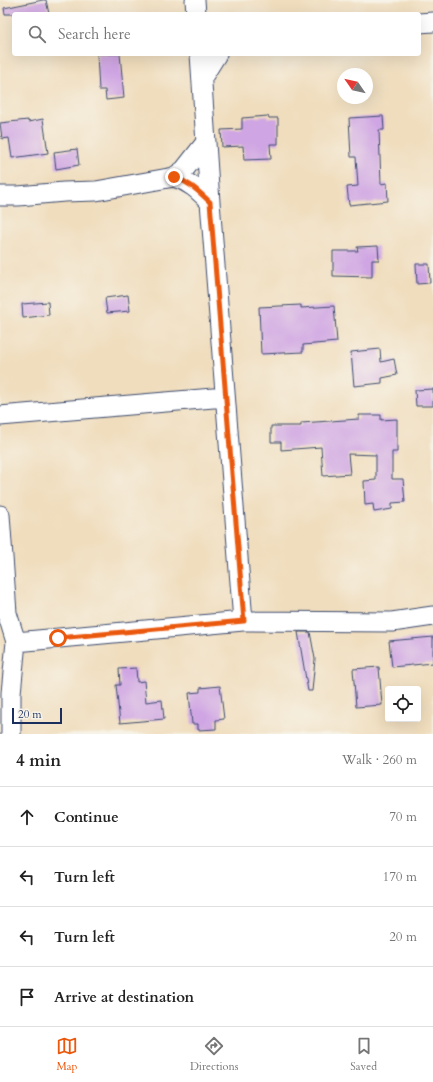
<!DOCTYPE html>
<html lang="en">
<head>
<meta charset="utf-8">
<style>
  body { margin:0; font-family:Cardo,serif; background:#f2f2f2; color:#222 }
  .controls { position:absolute; right:12px; bottom:12px; display:grid; overflow:hidden; border-radius:4px; box-shadow:0 4px 16px #0002 }
  .controls button { width:36px; height:36px; display:grid; place-items:center; padding:0; border:0; border-bottom:1px solid #e0e0e0; background:#fff; color:#222; font:20px sans-serif }
  .compass { position:absolute; left:337px; top:68px; width:36px; height:36px; border-radius:50%; background:#fff; box-shadow:0 4px 16px #0002; rotate:304deg }
  .scale { position:absolute; left:12px; bottom:10px; width:50px; box-sizing:border-box; padding-left:4px; border:2px solid #1b2f5e; border-top:0; font-size:11px; line-height:14px; white-space:nowrap; color:#1b2f5e; -webkit-text-stroke:3px #f7f3e8; paint-order:stroke }
  .stop { position:absolute; width:12px; height:12px; margin:-9px; border:3px solid #ea580c; border-radius:50%; background:#fff }
  .stop.end { background:#ea580c; border-color:#fff; box-shadow:0 1px 4px #0008 }
  .list { margin:0; padding:0; list-style:none }
  h2 { display:flex; justify-content:space-between; align-items:center; height:52px; margin:0; padding:0 16px; font-size:17px }
  h2 small { font-size:13px; font-weight:400; color:#767676 }
  .list li { display:grid; grid-template-columns:26px 1fr auto; gap:12px; align-items:center; box-sizing:border-box; height:60px; padding:0 16px; border-top:1px solid #e0e0e0 }
  .list b { display:block; font-size:15px; white-space:nowrap }
  .list em { font-size:13px; font-style:normal; color:#767676 }
  .icon { flex:none; width:22px; height:22px; fill:none; stroke:currentColor; stroke-width:2; stroke-linecap:round; stroke-linejoin:round }
  .map { position:relative; flex:none; width:433px; height:734px; overflow:hidden }
  .search { position:absolute; background:#fff; box-shadow:0 4px 16px #0002; left:12px; right:12px; top:12px; height:44px; display:flex; align-items:center; gap:10px; box-sizing:border-box; padding:0 14px; border-radius:4px; color:#767676; font-size:15px }
  .sheet { height:292px; background:#fff }
  nav { display:flex; justify-content:space-around; align-items:center; box-sizing:border-box; height:56px; border-top:1px solid #e0e0e0; background:#fff; font-size:11px; color:#767676 }
  nav a { display:grid; justify-items:center; gap:2px }
  nav .on { color:#ea580c }
  .map>svg:first-child { display:block }
  .building { fill:#cfa5e3 }
  .lines { fill:none; stroke-linecap:round; stroke-linejoin:round }
  .street-casing { stroke:#3b496c; stroke-width:21 }
  .street { stroke:#fff; stroke-width:19 }
  .route { stroke:#ea580c; stroke-width:5 }
</style>
</head>
<body>
<div class="map">
<svg width="433" height="734" viewBox="0 0 433 734">
  <rect width="100%" height="100%" fill="#f7f3e8"/>
  <filter id="ink" filterUnits="userSpaceOnUse"><feTurbulence type="fractalNoise" baseFrequency=".025" numOctaves="2"/><feDisplacementMap in="SourceGraphic" scale="8" xChannelSelector="R" yChannelSelector="G"/><feConvolveMatrix kernelMatrix="1 2 1 2 8 2 1 2 1" color-interpolation-filters="sRGB"/></filter>
  <filter id="wash" filterUnits="userSpaceOnUse"><feTurbulence type="fractalNoise" baseFrequency=".012" numOctaves="4" result="noise"/><feDisplacementMap in="SourceGraphic" scale="16" xChannelSelector="R" yChannelSelector="G"/><feGaussianBlur stdDeviation="0.9" result="paint"/><feColorMatrix in="noise" values="0 0 0 0 0 0 0 0 0 0 0 0 0 0 0 0 0 1.4 0 .05"/><feComposite in="paint" operator="in"/></filter>
  <g filter="url(#wash)">
    <rect width="100%" height="100%" fill="#f0ddbd"/>
    <g id="blocks">
      <!-- building -->
      <path class="building" d="M43 0H46L49 14H5L4 8Z
        M97 54H120L124 98 106 100 105 90H99Z
        M268 116 269 118H278V144H270L271 159 244 160 243 146 222 147 221 130 242 129V118Z
        M383 116 384 130H379L381 184 387 183 388 201 349 205 347 187 358 186 356 157H351L349 118Z
        M43 119 48 153 12 158 9 138 2 139 0 123 28 120V122Z
        M77 149 79 165 56 169 54 152Z
        M378 246 379 260H372V277L333 276V251H358L357 247Z
        M416 264H429L430 283 417 284Z
        M128 295 130 311 107 313 105 298Z
        M48 302 49 315 23 318 22 304Z
        M301 305V308L334 306 337 342 303 345V352L261 354 259 307Z
        M380 349 381 362 394 359 397 375 382 378V383L354 386 351 352Z
        M433 389V406H416L415 390Z
        M359 415H381V420L397 419V452H392V479H403L405 502 392 503V509L374 512 373 504 365 505 364 481 376 480V455L348 454 350 474 323 476 321 447 281 450V442H271V426H301V423L359 419Z
        M298 632H310L315 659 312 691H308Z
        M433 637V663L392 667 389 641Z
        M379 667 382 705 356 707 353 669Z
        M136 668 137 682 144 681 146 702 162 700 164 719 120 723 116 685H120L119 669Z
        M220 686 224 719 216 720V729L198 730V724H192L189 693 200 692V688Z"/>
    </g>
  </g>
  <g filter="url(#ink)">
    <use href="#blocks" fill-opacity="0" stroke="#3b496c" stroke-width="1"/>
    <g class="lines">
      <defs>
        <path id="street" d="M195 0 196 14
          M419 23 433 22
          M200 54 210 202 243 621
          M202 78 217 54
          M174 177 184 170 206 142
          M0 196H18L64 192 96 191 174 177C190 182 198 190 210 202
          M0 416 225 397
          M0 515 7 613 16 642
          M11 734V693L16 642 243 621 392 622 433 616"/>
      </defs>
      <!-- street casing -->
      <use href="#street" class="street-casing"/>
      <!-- street -->
      <use href="#street" class="street"/>
    </g>
  </g>
  <g class="lines" filter="url(#ink)">
    <!-- route -->
    <path class="route" d="M58 638 244 621 210 202C198 191 189 182 174 177"/>
  </g>
</svg>
<div class="controls">
<button><svg class="icon" aria-label="locate" viewBox="0 0 24 24"><circle cx="12" cy="12" r="6"/><path d="M12 2v4M12 18v4M2 12h4M18 12h4"/></svg></button>
</div>
<svg class="compass" viewBox="-18 -18 36 36"><path d="M0-13l5 13h-10z" fill="#e53935"/><path d="M0 13l5-13h-10z" fill="#767676"/></svg>
<div class="scale">20 m</div>
<div class="stop" style="left:58px;top:638px"></div>
<div class="stop end" style="left:174px;top:177px"></div>
<div class="search"><svg class="icon" aria-label="search" viewBox="0 0 24 24"><circle cx="10" cy="10" r="6"/><path d="M15 15l6 6"/></svg>Search here</div>
</div>
<section class="sheet">
<h2>4 min<small>Walk · 260 m</small></h2>
<ul class="list">
<li><svg class="icon" aria-label="ahead" viewBox="0 0 24 24"><path d="M12 20V5M6 11l6-6 6 6"/></svg><div><b>Continue</b></div><em>70 m</em></li>
<li><svg class="icon" aria-label="left" viewBox="0 0 24 24"><path d="M17 20v-9H6M10 6l-5 5 5 5"/></svg><div><b>Turn left</b></div><em>170 m</em></li>
<li><svg class="icon" aria-label="left" viewBox="0 0 24 24"><path d="M17 20v-9H6M10 6l-5 5 5 5"/></svg><div><b>Turn left</b></div><em>20 m</em></li>
<li><svg class="icon" aria-label="arrive" viewBox="0 0 24 24"><path d="M6 21V4h12l-3 4 3 4H6"/></svg><div><b>Arrive at destination</b></div></li>
</ul>
</section>
<nav>
<a class="on"><svg class="icon" aria-label="map" viewBox="0 0 24 24"><path d="M3 6l6-2 6 2 6-2v14l-6 2-6-2-6 2zM9 4v14M15 6v14"/></svg>Map</a>
<a><svg class="icon" aria-label="directions" viewBox="0 0 24 24"><path d="M12 3l9 9-9 9-9-9zM9 14v-3h6M13 9l2 2-2 2"/></svg>Directions</a>
<a><svg class="icon" aria-label="saved" viewBox="0 0 24 24"><path d="M7 4h10v16l-5-4-5 4z"/></svg>Saved</a>
</nav>
</body>
</html>
